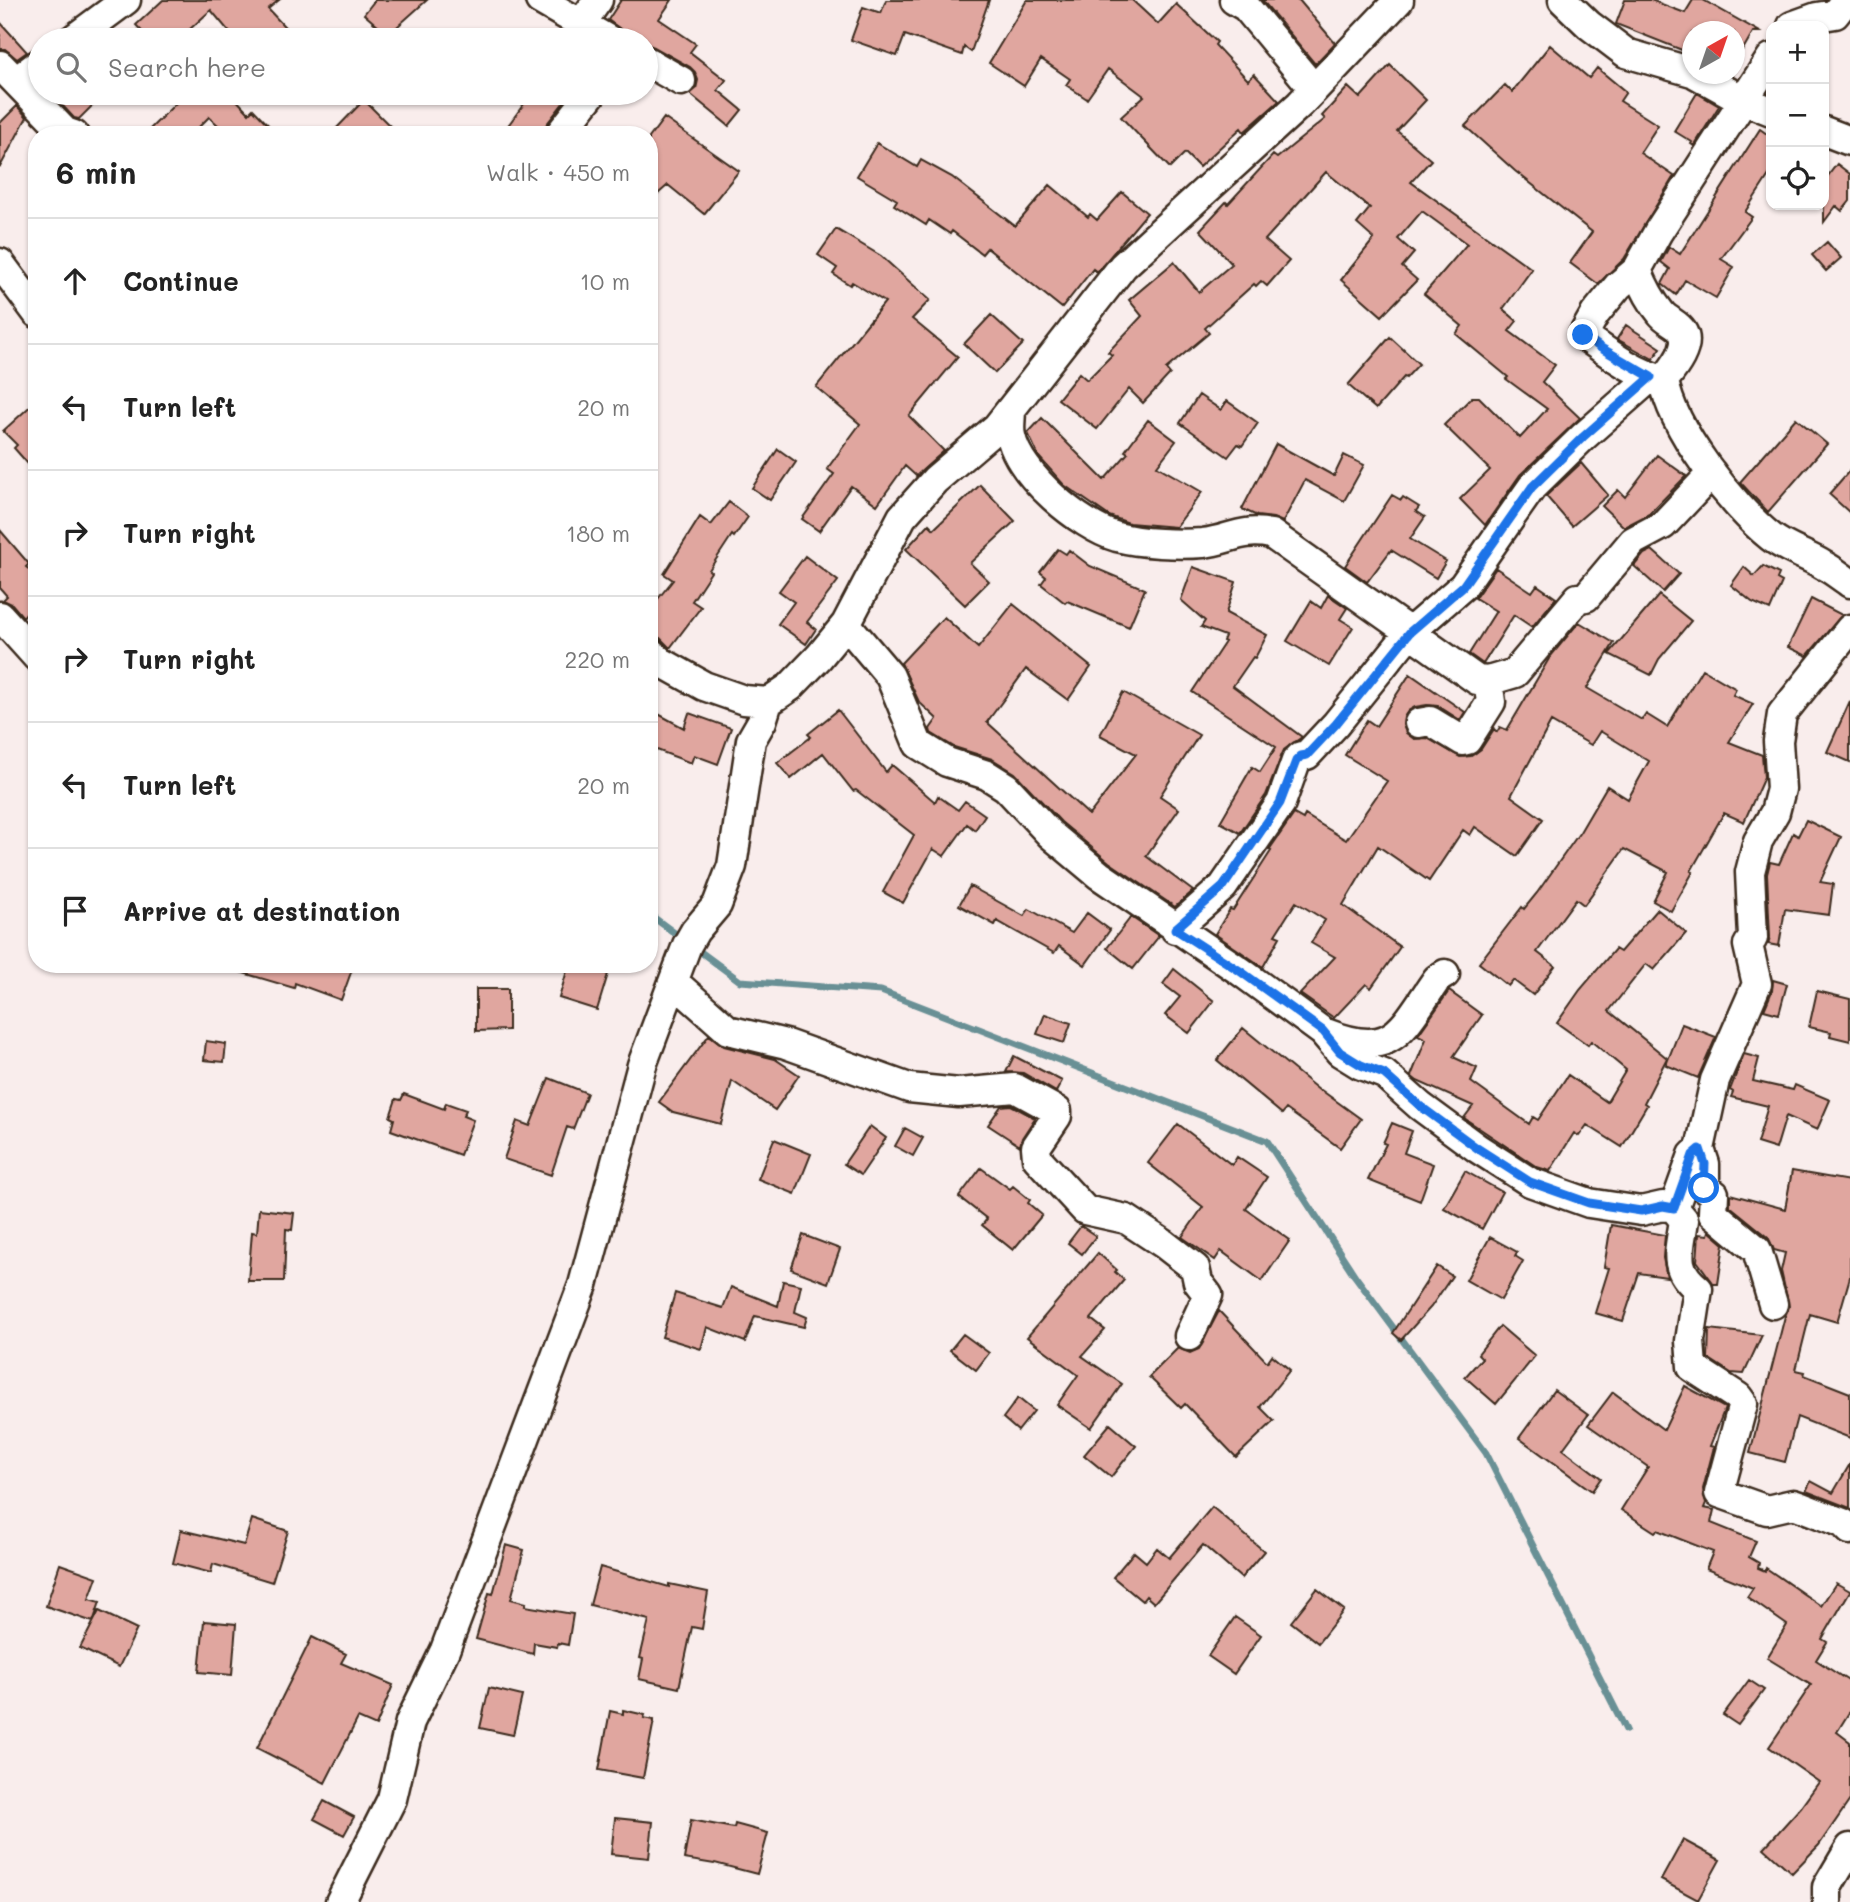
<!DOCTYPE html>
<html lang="en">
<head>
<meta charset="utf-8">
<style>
  body { margin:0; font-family:Mali,sans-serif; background:#f6f6f6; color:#222 }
  .controls { position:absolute; right:21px; top:21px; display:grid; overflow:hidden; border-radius:14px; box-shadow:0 2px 5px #0004 }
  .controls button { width:63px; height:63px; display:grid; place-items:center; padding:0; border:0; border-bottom:2px solid #e0e0e0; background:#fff; color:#222; font:35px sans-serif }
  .compass { position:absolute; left:1682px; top:21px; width:63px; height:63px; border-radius:50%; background:#fff; box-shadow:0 2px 5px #0004; rotate:40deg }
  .stop { position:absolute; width:21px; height:21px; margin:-16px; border:5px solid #1a73e8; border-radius:50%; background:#fff }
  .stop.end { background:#1a73e8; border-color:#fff; box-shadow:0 2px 7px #0008 }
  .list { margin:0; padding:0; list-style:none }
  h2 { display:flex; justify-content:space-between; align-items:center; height:91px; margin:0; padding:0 28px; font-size:30px }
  h2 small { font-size:23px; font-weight:400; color:#767676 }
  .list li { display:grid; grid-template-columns:46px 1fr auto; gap:21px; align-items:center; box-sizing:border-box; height:126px; padding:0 28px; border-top:2px solid #e0e0e0 }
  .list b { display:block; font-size:26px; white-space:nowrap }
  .list em { font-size:23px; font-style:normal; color:#767676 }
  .icon { flex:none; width:38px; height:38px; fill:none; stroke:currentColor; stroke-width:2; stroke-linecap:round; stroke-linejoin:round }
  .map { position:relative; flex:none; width:1850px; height:1902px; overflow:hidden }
  .search { position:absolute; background:#fff; box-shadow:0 2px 5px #0004; left:28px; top:28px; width:630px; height:77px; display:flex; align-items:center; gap:18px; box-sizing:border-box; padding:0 24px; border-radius:38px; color:#767676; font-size:26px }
  .panel { position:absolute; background:#fff; box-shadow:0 2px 5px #0004; left:28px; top:126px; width:630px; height:847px; border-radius:28px }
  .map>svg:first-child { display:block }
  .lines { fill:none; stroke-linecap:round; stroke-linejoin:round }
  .stream { stroke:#699095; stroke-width:7 }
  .building { fill:#e0a69f; stroke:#3b2a1e; stroke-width:2 }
  .minor-casing { stroke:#3b2a1e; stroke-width:33 }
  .minor { stroke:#fff; stroke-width:28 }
  .route { stroke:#1a73e8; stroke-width:9 }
</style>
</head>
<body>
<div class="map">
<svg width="1850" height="1902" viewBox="0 0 1850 1902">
  <rect width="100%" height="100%" fill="#f9edec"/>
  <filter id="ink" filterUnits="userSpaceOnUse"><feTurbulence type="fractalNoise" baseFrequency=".0143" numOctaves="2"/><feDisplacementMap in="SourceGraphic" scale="14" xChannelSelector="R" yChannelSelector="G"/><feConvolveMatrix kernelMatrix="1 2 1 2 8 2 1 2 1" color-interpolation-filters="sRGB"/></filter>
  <g filter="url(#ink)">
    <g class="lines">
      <!-- stream -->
      <path class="stream" d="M649 914 684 940
        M694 947 740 981 881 991 1267 1141 1355 1276 1486 1453 1626 1730"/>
    </g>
    <!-- building -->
    <path class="building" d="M163 0H279L268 9 297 40H236L211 10 178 40H150L136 25Z
      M375 0H427L388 35 364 14Z
      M621 0H672L659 19 696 44 690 52 726 80 718 90 742 110 729 126 690 94 696 89 698 80 695 72 690 67 654 47 646 44V40H626L623 31 608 20Z
      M886 0H989L971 52 964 47 962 55 905 35 897 56 851 40 863 7 881 13Z
      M1027 0H1132L1158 24 1176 4 1217 42 1215 45 1248 80 1254 74 1279 101 1244 132 1241 128 1199 167 1185 153 1170 168 1121 117 1144 96 1108 69 1087 99 1066 85 1070 79 1041 59 1024 86 989 63Z
      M1262 0H1299L1335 43 1315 64Z
      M1625 0H1651L1685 13 1693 0H1703L1760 32H1753L1734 65V32H1692V54L1616 24Z
      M0 22 27 52 17 59 5 49H0Z
      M1550 45 1589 78 1597 68 1626 92 1620 101 1658 125 1640 153 1674 176 1624 259 1598 284 1570 263 1592 232 1515 171 1465 126 1505 85 1512 92Z
      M1390 65 1426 100 1397 131 1431 160 1411 182 1532 269 1503 309 1517 321 1509 331 1555 365 1542 382 1580 418 1520 475 1485 525 1460 499 1490 470 1444 425 1472 397H1479L1520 438 1547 409 1506 379 1508 377 1456 334 1462 326 1424 294 1467 244 1422 211 1398 239 1414 253 1402 267 1417 280 1382 316 1341 280 1374 239 1357 224 1370 208 1326 172 1265 240 1289 261 1267 286 1261 281 1256 286 1254 284 1205 328 1209 333 1166 369 1170 374 1143 403 1129 389 1097 429 1058 399 1079 373 1087 380 1112 355 1108 352 1142 316 1129 300 1174 262 1199 292 1232 264 1200 230 1226 202 1228 204 1273 155 1277 158 1325 119 1322 116 1348 87 1360 98Z
      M51 93H105L79 119 74 118Z
      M186 93H230L249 113 253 109 278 135H229L209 117 191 135H144Z
      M532 93H571L546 125 543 135H501Z
      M1697 93 1719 106 1694 146 1691 144 1692 142 1674 131Z
      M364 100 399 135H330Z
      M17 106 27 117 0 167V123Z
      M664 118 739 171 704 214 668 185 649 202V138Z
      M1760 129 1771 137V172L1745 212 1752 217 1721 259 1734 267 1716 298 1685 280 1676 295 1662 284 1670 269 1661 262 1669 247 1680 254Z
      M877 143 917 167 921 160 952 177 1015 226 1050 185 1088 217 1090 214 1097 220 1122 192 1147 213 1097 272 1093 269 1062 308 987 248 982 254 952 231 950 234 929 220 926 225 894 205 897 200 857 176Z
      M1837 164 1850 174V201L1842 211 1836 206 1824 222V181Z
      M836 229 881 256 930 300 912 319 958 357 909 416 944 451 916 476 905 466 877 505 851 486 819 531 802 519 834 474 827 469 860 424 816 387 885 302 852 282 850 285 833 274 837 268 818 255Z
      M1827 242 1841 258 1826 271 1812 255Z
      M991 315 1023 344 995 373 964 344Z
      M1626 325 1661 348 1653 359 1617 339Z
      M1390 337 1419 364 1406 378 1404 377 1376 409 1348 385Z
      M1199 395 1221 410 1227 401 1258 423 1242 446 1238 444 1228 457 1180 423Z
      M37 400V474L14 448 17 445 3 431Z
      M1042 418 1104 480 1128 453 1125 451 1148 420 1176 441 1157 466 1202 492 1176 527 1129 523 1109 516 1064 485 1039 457 1028 433Z
      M1796 418 1827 444 1768 512 1740 482Z
      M1276 444 1334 476 1344 455 1364 465 1344 501 1305 480 1283 522 1273 518 1257 516 1242 509Z
      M778 449 796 462 770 500 752 488Z
      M1657 455 1686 476 1649 514 1624 527 1602 506 1618 490 1625 497Z
      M1581 463 1608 495 1572 526 1546 496Z
      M1850 470V513L1829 494Z
      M980 485 1015 521 970 563 989 581 965 605 906 549 929 524 934 529Z
      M1392 495 1401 500 1403 497 1419 507 1416 511 1425 517 1410 539 1446 561 1436 578 1391 550 1367 582 1345 566Z
      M729 502 748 517 734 537 732 535 709 570 711 572 692 601 701 607 670 648 660 638 649 635V610L673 580 664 574 700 517 711 525Z
      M0 530 29 564 26 567 37 576V600L23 617 12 604 3 600 7 596 0 588Z
      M1058 549 1066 554 1069 550 1090 566 1145 589 1129 627 1067 601 1065 603 1041 584 1046 577 1040 572Z
      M1652 550 1679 574 1663 592 1634 566 1644 554Z
      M805 556 838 581 807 622 816 629 806 644 778 624 794 602 779 591Z
      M1763 566 1779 574 1777 579 1782 582 1770 610 1752 602 1731 585 1744 567 1754 576Z
      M1193 567 1236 582 1226 613 1267 635 1255 658 1253 657 1233 686 1302 737 1284 750 1266 795 1240 833 1220 822 1252 767 1260 772 1276 747 1192 692 1225 642 1223 641 1225 636 1201 627 1205 621 1181 600Z
      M1496 568 1532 592 1537 585 1556 598 1532 627 1514 615 1483 664 1469 654 1496 611 1475 598Z
      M1328 595 1347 608 1340 619 1353 627 1329 666 1287 641 1311 601 1321 608Z
      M1659 595 1691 621 1659 659 1651 675 1609 654Z
      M1811 599 1842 615 1807 656 1788 647Z
      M1013 604 1091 667 1068 700 1026 669 987 722 1089 815 1136 754 1100 735 1123 692 1199 735 1160 796 1179 809 1146 856 1193 891 1175 907 1109 862 1061 822 1015 773 992 759 954 747 931 733 930 729 937 719 919 702 901 663 944 617 978 648Z
      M1579 622 1614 643 1587 688 1642 720 1646 714 1667 727 1702 669 1736 689 1733 695 1753 704 1729 742 1762 755 1764 777 1744 822 1724 813 1691 871 1693 872 1671 911 1653 901 1668 872 1624 849 1584 905 1576 899 1537 952 1555 966 1533 995 1513 980 1508 986 1479 963 1522 907 1524 909 1537 893 1580 832 1607 786 1628 799 1649 761 1600 731 1591 745 1551 722 1511 796 1543 819 1517 856 1475 827 1470 835 1463 830 1429 881 1378 846 1343 905 1400 947 1371 988 1366 984 1334 1018 1300 994 1335 957 1311 943 1325 920 1296 902 1275 935 1280 937 1263 967 1215 934 1230 909 1233 910 1271 851 1269 850 1294 814 1303 819 1305 815 1346 840 1387 781 1345 755 1367 720 1376 726 1410 674 1465 712 1460 720 1438 706 1427 705 1415 707 1408 711 1404 717 1403 725 1406 733 1414 739 1427 738 1460 757 1471 756 1481 749 1494 729 1497 732 1500 727 1507 730 1550 657Z
      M1850 701V762L1827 752Z
      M649 709 684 728 689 713 731 728 718 764 694 755 691 763 649 747Z
      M838 710 886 772 892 765 935 802 938 796 958 810 965 801 985 815 975 830 967 824 944 856 933 849 903 903 883 892 914 835 856 790 853 791 823 753 791 779 777 763 811 737 808 734Z
      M1806 820 1841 837 1820 882 1833 884 1829 915 1785 909 1779 946 1768 944 1770 937 1767 874 1770 862 1779 864 1793 833 1798 836Z
      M970 886 1024 916 1029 909 1072 933 1087 913 1110 930 1085 965 1059 946 1054 953 997 921 995 925 959 905Z
      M1657 909 1686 933 1654 970 1646 964 1609 1011 1667 1058 1644 1103 1647 1105 1622 1147 1587 1125 1579 1136 1574 1133 1550 1171 1537 1167 1464 1118 1473 1106 1417 1081 1411 1076 1426 1039 1418 1035 1449 991 1482 1015 1453 1057 1477 1068 1471 1082 1529 1124 1533 1117 1538 1120 1568 1075 1607 1102 1626 1070 1591 1041 1588 1045 1557 1023 1580 990 1615 949 1620 952Z
      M1131 917 1159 936 1133 969 1107 948Z
      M230 964H354L341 1000 295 983 294 988 230 969Z
      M569 964 608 974 597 1010 559 998Z
      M1174 969 1214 1001 1189 1033 1165 1015 1180 997 1163 984Z
      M1773 980 1787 984 1779 1014 1764 1010 1772 991Z
      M476 989H508V1030L476 1031Z
      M1817 991 1850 999V1041L1830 1036 1831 1032 1809 1027Z
      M1045 1014 1071 1023 1064 1043 1037 1034Z
      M1682 1024 1716 1037 1698 1078 1666 1065Z
      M1243 1028 1320 1091 1321 1090 1361 1119 1340 1148 1286 1109 1282 1114 1217 1060Z
      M709 1035 724 1046 775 1059 799 1075 775 1110 732 1081 721 1124 673 1112 659 1102Z
      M206 1041 226 1044 224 1062 204 1060Z
      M1744 1054 1759 1058 1753 1081 1793 1090 1795 1085 1830 1100 1817 1130 1786 1116 1776 1149 1757 1143 1768 1106 1731 1097 1733 1092 1730 1090Z
      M1014 1056 1062 1081 1056 1092 1023 1073 1006 1072Z
      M549 1078 587 1093 573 1129 567 1127 551 1175 504 1159 517 1121 530 1126Z
      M404 1094 444 1109 446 1103 466 1110 463 1116 473 1120 460 1155 391 1130 394 1119 390 1117 396 1099 401 1100Z
      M1011 1105 1035 1118 1022 1138 1020 1146 988 1125 1001 1106Z
      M1392 1123 1412 1131 1404 1153 1433 1164 1420 1201 1368 1180 1386 1144 1383 1143Z
      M1178 1124 1232 1165 1237 1157 1267 1177 1246 1209 1290 1240 1262 1281 1221 1251 1215 1260 1182 1237 1203 1207 1148 1163Z
      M870 1126 886 1138 861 1175 844 1164Z
      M905 1128 923 1138 913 1156 895 1146Z
      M774 1139 811 1154 795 1194 758 1179Z
      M981 1168 1010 1189 1013 1186 1030 1200 1028 1203 1042 1215 1013 1250 982 1225 987 1219 959 1197Z
      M1465 1171 1502 1192 1482 1229 1444 1208Z
      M1792 1171 1850 1181V1277L1837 1322 1810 1314 1796 1370 1805 1372 1804 1375 1850 1393V1438L1797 1417 1785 1462 1750 1453 1785 1316 1789 1307 1781 1271 1785 1253 1774 1250 1768 1237 1730 1206V1194L1785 1209Z
      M259 1209 294 1213 292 1230 286 1229 284 1281H248L252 1232 257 1233Z
      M1611 1225 1665 1235 1663 1258 1667 1277 1639 1273 1623 1321 1595 1313 1609 1268 1604 1267Z
      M1081 1226 1096 1236 1082 1254 1068 1243Z
      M1709 1231 1724 1244 1718 1284H1714L1697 1261 1699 1234 1708 1235Z
      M803 1235 840 1249 828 1283 791 1269Z
      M1490 1237 1517 1252 1515 1256 1523 1261 1501 1300 1466 1280Z
      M1098 1253 1117 1270 1115 1272 1124 1280 1091 1319 1105 1330 1082 1356 1122 1384 1091 1428 1057 1405 1078 1375 1027 1337Z
      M1437 1266 1452 1276 1431 1307 1401 1340 1393 1333Z
      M783 1281 801 1285 795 1312 807 1317 804 1327 755 1316 745 1342 707 1327 701 1349 662 1337 675 1293 723 1308 731 1287 778 1306Z
      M1219 1311 1267 1362 1272 1355 1290 1370 1260 1407 1274 1421 1236 1457 1185 1404 1181 1408 1149 1377 1178 1348 1190 1353 1199 1349Z
      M1500 1326 1535 1356 1496 1404 1465 1377 1482 1358 1478 1354Z
      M1709 1329 1762 1335 1744 1374 1731 1373 1708 1358Z
      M963 1334 989 1353 976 1370 950 1350Z
      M1685 1386 1725 1408 1710 1446 1714 1447 1703 1489 1706 1503 1704 1508 1714 1510 1711 1523 1756 1541 1749 1557 1759 1563 1758 1568 1765 1571 1766 1568 1821 1606 1836 1583 1850 1591 1822 1639 1827 1642 1816 1660 1850 1682V1711L1837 1732 1850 1742V1800L1819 1845 1792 1873 1764 1848 1801 1807 1819 1782 1769 1747 1811 1685 1767 1658 1787 1625 1747 1597 1753 1588 1706 1569 1713 1552 1657 1530 1655 1532 1621 1510 1648 1467 1588 1425 1613 1392 1664 1430Z
      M1554 1390 1588 1415 1563 1449 1601 1478 1592 1491 1519 1438Z
      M1018 1398 1034 1411 1018 1431 1003 1418Z
      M1110 1424 1136 1446 1111 1477 1084 1455Z
      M1850 1464V1508L1806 1491 1811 1481 1833 1493Z
      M1212 1507 1264 1551 1241 1578 1203 1545 1154 1603 1146 1596 1142 1601 1113 1577 1134 1552 1146 1562 1157 1548 1169 1558Z
      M252 1519 288 1531 272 1582 213 1564 211 1573 173 1563 181 1530 244 1545Z
      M506 1545 524 1550 511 1599 526 1603 525 1606 573 1614 568 1645 558 1643 557 1647 534 1643 533 1654 476 1639 489 1593 493 1594Z
      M60 1564 97 1577 89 1599 100 1602 93 1622 46 1606Z
      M600 1567 669 1587V1584L708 1592 702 1629 692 1627 679 1688 639 1679 643 1659 640 1658 649 1620 590 1605Z
      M1317 1589 1344 1610 1318 1643 1291 1622Z
      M99 1611 137 1629 119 1667 80 1648Z
      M1235 1617 1261 1635 1234 1674 1208 1656Z
      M204 1621 236 1624 232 1675 199 1672Z
      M312 1637 346 1654 341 1663 393 1685 376 1726 358 1718 325 1783 257 1748Z
      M1749 1680 1764 1690 1738 1725 1723 1715Z
      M489 1688 522 1696 513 1735 480 1728Z
      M623 1710 645 1715 644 1718 654 1720 643 1778 599 1770 610 1711 623 1714Z
      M324 1801 354 1817 344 1835 314 1819Z
      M615 1818 653 1822 649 1858 611 1854Z
      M691 1820 734 1828 735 1824 768 1833 757 1874 715 1863 714 1864 684 1859Z
      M1683 1840 1720 1860 1698 1900 1661 1880Z"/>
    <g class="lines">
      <defs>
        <path id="minor" d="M540 0 609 40
          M1234 0 1246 7 1314 89
          M1563 0 1589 25 1626 53 1692 72
          M581 24 598 0
          M1792 26 1817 17 1835 14 1846 0
          M72 40 126 0
          M646 61 681 81
          M0 65 65 132 74 135
          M1696 74 1743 100 1771 111
          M16 81 40 63
          M1824 131 1850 141
          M559 135 592 93
          M0 263 37 313
          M1637 270C1643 285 1650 300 1661 313 1666 320 1678 324 1682 331 1692 346 1673 369 1664 380 1671 428 1733 507 1771 537 1786 549 1807 555 1823 565 1833 570 1841 577 1850 583
          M1664 380C1635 374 1607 352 1583 335L1595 314 1618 286 1637 270 1658 232 1771 58
          M1011 409C1011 418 1009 428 1011 436 1019 475 1080 526 1117 537 1140 543 1179 545 1203 543 1230 540 1241 528 1271 534L1477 680 1488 681 1515 673 1578 598 1586 597 1633 541 1663 525 1712 473
          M0 616 37 657
          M846 624 890 676 918 744 947 762 987 775 1006 787 1050 834 1099 875 1240 971 1323 1032 1340 1052 1361 1065 1384 1074 1420 1106 1477 1148 1530 1182 1589 1203 1641 1211 1663 1206 1674 1208 1684 1220C1680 1250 1671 1268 1698 1289L1690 1341 1692 1367 1738 1397 1743 1404 1719 1493 1767 1510 1793 1504 1799 1506 1843 1523 1850 1530
          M649 651 661 662 704 686 744 700 768 702 790 687 819 657 846 624 902 517 935 480 997 427 1123 266 1300 104 1399 0
          M1419 723 1430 721 1463 741 1467 740 1491 702 1488 681
          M1175 929 1223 887 1281 803 1296 761 1301 756 1307 755 1336 724 1410 632 1463 586 1532 487 1583 437 1651 377
          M674 982 728 1030 786 1044 909 1088 959 1093 1015 1088 1057 1111V1116L1036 1147 1037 1158 1085 1210 1126 1219 1164 1244 1195 1268 1198 1282 1208 1295 1189 1336
          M1326 1033C1394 1060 1401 1030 1437 979L1445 974
          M1700 1149 1705 1164V1188L1714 1194 1713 1213 1757 1250 1773 1304
          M1674 1208 1693 1155 1700 1149 1715 1080 1757 984 1748 945 1753 938 1750 872 1758 841 1775 812 1781 789 1778 741 1782 714 1850 629
          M340 1902 392 1799 410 1722 445 1650 583 1285 642 1065 687 945 695 931 717 905 732 866 751 740 762 721 768 702
          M1827 1902V1887L1850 1848"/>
      </defs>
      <!-- minor casing -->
      <use href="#minor" class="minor-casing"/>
      <!-- minor -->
      <use href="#minor" class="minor"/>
    </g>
  </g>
  <g class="lines" filter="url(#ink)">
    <!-- route -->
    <path class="route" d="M1583 335 1601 348 1651 377 1583 437 1532 487 1463 586 1410 632 1336 724 1307 755 1301 756 1296 761 1280 803 1223 887 1175 929 1240 971 1323 1031 1340 1052 1361 1065 1384 1074 1420 1106 1477 1148 1530 1182 1589 1203 1641 1211 1663 1206 1674 1208 1693 1155 1700 1149 1705 1164 1704 1188"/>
  </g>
</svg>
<div class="controls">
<button>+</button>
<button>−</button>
<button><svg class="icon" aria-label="locate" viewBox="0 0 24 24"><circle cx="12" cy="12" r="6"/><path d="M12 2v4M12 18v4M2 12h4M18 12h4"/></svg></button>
</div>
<svg class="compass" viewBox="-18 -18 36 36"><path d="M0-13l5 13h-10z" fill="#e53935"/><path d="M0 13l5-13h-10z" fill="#767676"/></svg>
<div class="stop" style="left:1704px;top:1188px"></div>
<div class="stop end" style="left:1583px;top:335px"></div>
<div class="search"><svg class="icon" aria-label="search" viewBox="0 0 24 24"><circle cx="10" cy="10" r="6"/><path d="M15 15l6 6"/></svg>Search here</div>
<section class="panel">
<h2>6 min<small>Walk · 450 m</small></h2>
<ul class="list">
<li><svg class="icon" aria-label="ahead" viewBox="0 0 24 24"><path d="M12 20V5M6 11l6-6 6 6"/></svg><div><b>Continue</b></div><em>10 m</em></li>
<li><svg class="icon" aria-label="left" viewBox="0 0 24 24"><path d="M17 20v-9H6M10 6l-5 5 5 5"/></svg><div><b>Turn left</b></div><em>20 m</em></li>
<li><svg class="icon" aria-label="right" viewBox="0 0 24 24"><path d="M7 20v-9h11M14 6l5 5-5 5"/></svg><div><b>Turn right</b></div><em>180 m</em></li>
<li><svg class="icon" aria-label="right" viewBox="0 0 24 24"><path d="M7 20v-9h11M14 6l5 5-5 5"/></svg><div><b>Turn right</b></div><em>220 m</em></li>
<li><svg class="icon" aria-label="left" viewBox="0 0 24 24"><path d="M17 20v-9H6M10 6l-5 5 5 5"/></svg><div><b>Turn left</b></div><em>20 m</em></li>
<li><svg class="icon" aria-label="arrive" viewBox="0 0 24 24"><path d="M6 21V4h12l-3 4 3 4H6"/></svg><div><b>Arrive at destination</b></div></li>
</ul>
</section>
</div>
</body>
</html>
